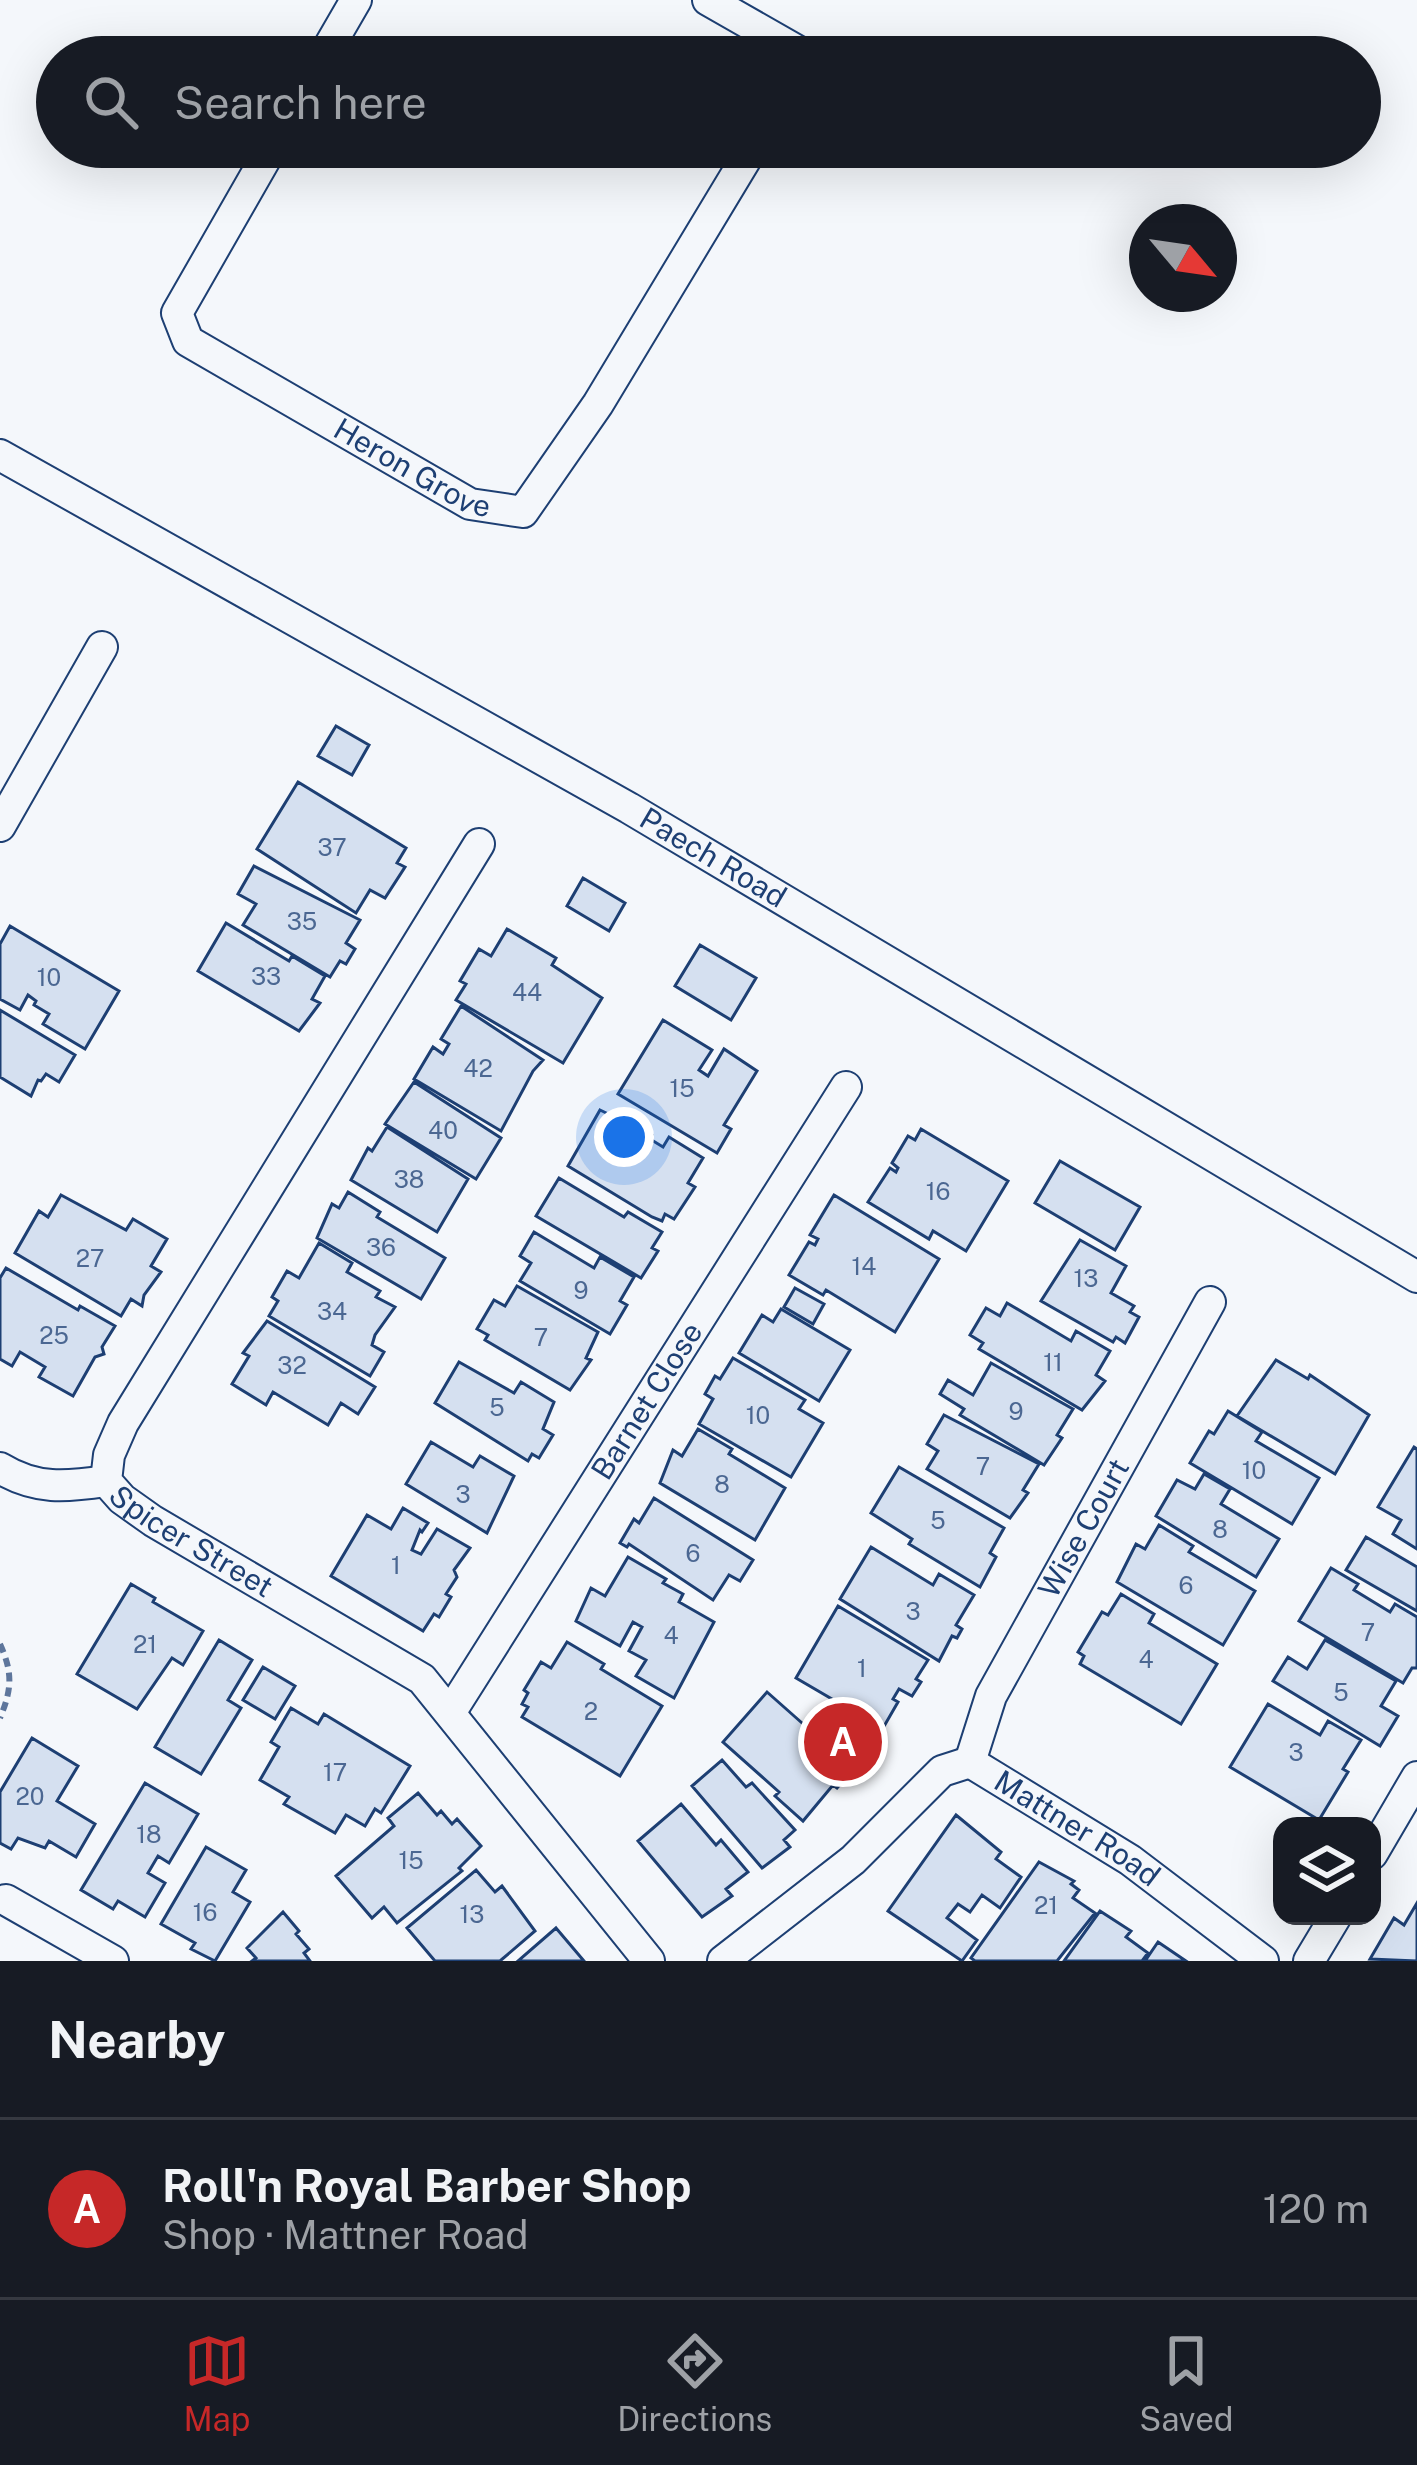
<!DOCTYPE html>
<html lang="en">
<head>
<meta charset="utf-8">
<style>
  body { margin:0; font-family:"Public Sans",sans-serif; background:#242831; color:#f1f3f6 }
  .controls { position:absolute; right:36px; bottom:36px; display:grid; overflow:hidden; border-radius:24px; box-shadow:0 12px 48px #0002 }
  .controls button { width:108px; height:108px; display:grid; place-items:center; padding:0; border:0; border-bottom:3px solid #363941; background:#171b24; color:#f1f3f6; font:60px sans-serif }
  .compass { position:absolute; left:1129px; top:204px; width:108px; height:108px; border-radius:50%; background:#171b24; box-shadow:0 12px 48px #0002; rotate:119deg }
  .you { position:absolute; left:624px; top:1137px; width:42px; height:42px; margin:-30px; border:9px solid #fff; border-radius:50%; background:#1a73e8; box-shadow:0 0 0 18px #1a73e833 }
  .badge { display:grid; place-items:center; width:78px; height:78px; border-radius:50%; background:#c62828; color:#fff; font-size:39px; font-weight:700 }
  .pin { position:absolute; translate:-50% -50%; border:6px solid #fff; box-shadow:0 3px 12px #0006 }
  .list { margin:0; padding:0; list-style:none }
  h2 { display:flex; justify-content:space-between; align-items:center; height:156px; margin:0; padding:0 48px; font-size:51px }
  h2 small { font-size:39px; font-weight:400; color:#9ea1a6 }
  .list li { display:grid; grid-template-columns:78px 1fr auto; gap:36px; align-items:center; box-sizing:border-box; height:180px; padding:0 48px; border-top:3px solid #363941 }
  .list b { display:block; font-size:45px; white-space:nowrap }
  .list p { margin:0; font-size:39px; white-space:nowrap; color:#9ea1a6 }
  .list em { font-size:39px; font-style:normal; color:#9ea1a6 }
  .icon { flex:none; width:66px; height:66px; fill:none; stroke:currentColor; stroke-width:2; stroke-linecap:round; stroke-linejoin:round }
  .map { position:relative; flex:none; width:1417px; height:1961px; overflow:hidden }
  .search { position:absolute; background:#171b24; box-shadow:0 12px 48px #0002; left:36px; right:36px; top:36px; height:132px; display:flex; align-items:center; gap:30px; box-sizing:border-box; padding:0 42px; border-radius:66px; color:#9ea1a6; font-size:45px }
  .sheet { height:336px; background:#171b24 }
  nav { display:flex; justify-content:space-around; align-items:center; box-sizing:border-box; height:168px; border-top:3px solid #363941; background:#171b24; font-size:33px; color:#9ea1a6 }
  nav a { display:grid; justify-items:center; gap:6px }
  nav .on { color:#c62828 }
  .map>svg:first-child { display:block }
  .building { fill:#d5e0f0; stroke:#1d3f73; stroke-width:3 }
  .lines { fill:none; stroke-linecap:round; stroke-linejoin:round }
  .minor-casing { stroke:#1d3f73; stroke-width:34 }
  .path { stroke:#5e769c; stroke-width:6; stroke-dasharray:9 6; stroke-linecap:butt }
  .minor { stroke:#f4f7fb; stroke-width:30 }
  .labels { text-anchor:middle; stroke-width:9; stroke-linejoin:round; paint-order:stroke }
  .number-label { font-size:24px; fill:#4b6792 }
  .street-label { font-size:30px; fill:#1d3f73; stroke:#f4f7fb }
</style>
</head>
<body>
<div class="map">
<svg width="1417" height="1961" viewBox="0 0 1417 1961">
  <rect width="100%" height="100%" fill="#f4f7fb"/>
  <!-- building -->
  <path class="building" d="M336 726 369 745 352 775 318 756Z
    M298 782 406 848 397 863 405 867 385 898 370 890 356 913 257 849Z
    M254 866 360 920 346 943 355 949 346 964 340 961 330 977 243 925 256 904 238 894Z
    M583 878 625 903 609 931 567 906Z
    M226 923 289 961 292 956 325 976 312 999 320 1003 299 1031 198 971Z
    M10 926 119 991 85 1049 43 1024 49 1014 34 1005 36 1001 28 995 20 1010 0 999V944Z
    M507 929 556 958 552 965 602 998 563 1063 456 1000 466 984 460 981 479 949 491 956Z
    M700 945 756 978 731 1020 675 986Z
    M461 1006 543 1060 533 1071 501 1131 414 1079 433 1047 443 1054 449 1044 441 1039Z
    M0 1010 75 1055 59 1082 46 1074 41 1081 38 1080 31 1096 0 1077Z
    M663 1020 712 1050 699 1070 708 1076 724 1049 757 1071 724 1125 731 1129 717 1153 618 1094Z
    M414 1082 501 1138 476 1179 385 1124Z
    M600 1110 652 1135 650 1139 663 1147 669 1137 703 1158 688 1183 695 1187 674 1219 665 1214 662 1221 652 1217 568 1166Z
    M387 1127 468 1179 437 1232 351 1180 368 1148 372 1151Z
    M921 1129 1008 1181 966 1251 933 1231 929 1239 868 1202 890 1168 896 1172 898 1168 892 1163 908 1136 915 1140Z
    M1060 1161 1140 1207 1115 1250 1035 1203Z
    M559 1178 624 1217 628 1212 662 1232 652 1248 658 1251 641 1278 536 1216Z
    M348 1192 380 1212 377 1217 445 1258 421 1299 317 1238 332 1204 339 1208Z
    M61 1195 126 1230 133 1219 167 1239 151 1266 161 1272 144 1295 142 1306 131 1299 121 1316 15 1253 39 1211 48 1217Z
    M834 1195 939 1259 895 1332 826 1290 823 1295 789 1275 809 1242 815 1245 818 1239 810 1235Z
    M534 1232 594 1268 600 1257 634 1277 620 1301 627 1305 610 1334 520 1281 531 1263 520 1256Z
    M1080 1240 1126 1266 1111 1293 1134 1306 1130 1312 1139 1317 1125 1343 1116 1337 1113 1342 1041 1301Z
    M319 1243 352 1263 347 1272 380 1291 376 1297 395 1307 375 1335 372 1345 384 1352 370 1376 269 1316 278 1301 272 1297 287 1271 299 1278Z
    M6 1268 78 1310 80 1306 115 1326 102 1347 104 1354 95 1357 73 1396 39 1377 45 1367 20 1352 12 1366 0 1359V1278Z
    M517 1286 598 1332 586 1358 591 1360 570 1390 485 1340 488 1335 477 1329 494 1300 505 1306Z
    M795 1288 824 1304 813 1324 784 1307Z
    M1007 1303 1071 1341 1076 1331 1110 1351 1096 1375 1105 1381 1082 1410 979 1349 983 1343 970 1335 986 1308 1000 1316Z
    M781 1309 850 1350 819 1401 739 1353 762 1315 773 1322Z
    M267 1321 375 1387 358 1414 341 1403 328 1425 273 1392 266 1405 232 1384 249 1356 243 1353Z
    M733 1358 805 1400 799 1409 823 1423 791 1477 699 1424 713 1399 705 1394 715 1376 720 1379Z
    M1276 1360 1308 1379 1310 1375 1369 1415 1335 1474 1237 1416Z
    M459 1362 514 1393 521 1382 554 1402 543 1429 553 1435 539 1458 532 1454 528 1461 435 1403Z
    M991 1363 1073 1409 1057 1435 1062 1438 1044 1465 960 1415 964 1409 940 1394 948 1380 973 1395Z
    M1228 1411 1262 1432 1256 1441 1319 1478 1292 1524 1190 1463 1209 1431 1214 1434Z
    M944 1415 1039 1464 1023 1490 1028 1493 1010 1518 927 1469 938 1451 927 1444Z
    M698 1429 732 1449 729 1454 785 1488 755 1540 660 1483 673 1450 682 1456Z
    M431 1442 473 1467 480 1456 514 1476 487 1533 406 1484Z
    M1414 1447 1417 1449V1549L1393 1534 1401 1520 1378 1507Z
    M899 1467 1004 1528 990 1553 996 1557 980 1587 909 1544 912 1539 871 1513Z
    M1204 1474 1230 1489 1221 1504 1279 1539 1256 1577 1156 1516 1177 1480 1195 1489Z
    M654 1498 753 1560 740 1581 729 1575 713 1600 629 1544 627 1547 620 1543 634 1519 639 1523Z
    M403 1508 428 1523 422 1532 420 1530 412 1550 421 1554 437 1529 470 1548 454 1570 457 1577 446 1594 451 1597 439 1617 434 1614 423 1631 331 1576 367 1515 391 1529Z
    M1159 1525 1193 1546 1189 1552 1255 1591 1223 1645 1117 1582 1136 1544 1145 1549Z
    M1366 1537 1417 1567V1611L1346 1570Z
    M871 1547 933 1585 939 1574 974 1595 956 1625 962 1629 957 1638 952 1636 939 1661 840 1599Z
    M628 1557 666 1579 663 1583 683 1594 679 1602 714 1622 674 1698 636 1676 646 1660 629 1651 642 1627 633 1622 620 1646 576 1621 591 1588 605 1596Z
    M1331 1568 1358 1584 1354 1590 1390 1612 1395 1604 1417 1617V1668H1412L1403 1683 1299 1621Z
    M131 1584 155 1598 153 1602 203 1631 183 1665 172 1658 137 1709 77 1674Z
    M1121 1594 1154 1614 1149 1623 1217 1664 1181 1724 1080 1664 1084 1656 1078 1652 1102 1612 1108 1615Z
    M838 1606 928 1660 916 1679 921 1682 912 1696 899 1689 893 1699 898 1702 879 1735 845 1715 849 1709 796 1678Z
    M219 1640 252 1660 228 1700 241 1708 201 1774 155 1747Z
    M1325 1640 1396 1681 1381 1706 1398 1716 1380 1746 1273 1681 1288 1657 1307 1669Z
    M567 1642 604 1664 601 1669 662 1706 620 1776 522 1717 528 1707 522 1704 528 1693 524 1690 541 1662 551 1668Z
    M263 1667 295 1686 275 1719 243 1700Z
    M767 1692 854 1769 837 1788 833 1785 803 1821 775 1796 779 1792 723 1742Z
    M1268 1704 1320 1735 1328 1721 1361 1740 1343 1769 1348 1772 1319 1820 1230 1767Z
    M291 1708 318 1724 324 1714 410 1766 381 1813 375 1809 365 1826 346 1815 335 1833 284 1804 289 1797 260 1780 279 1747 271 1742Z
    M836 1721 863 1746 849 1761 822 1737Z
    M32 1738 78 1766 57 1801 95 1824 76 1857 49 1841 45 1848 18 1838 11 1849 0 1843V1792Z
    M722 1760 746 1787 752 1783 795 1830 784 1840 790 1847 762 1868 692 1786Z
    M145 1783 198 1814 169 1863 158 1856 148 1873 165 1883 145 1917 118 1901 113 1909 81 1890Z
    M418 1793 437 1815 441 1811 452 1824 457 1819 481 1846 459 1868 462 1871 397 1923 384 1907 372 1918 336 1876 394 1826 388 1818Z
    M681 1804 716 1845 721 1840 748 1872 726 1889 732 1896 702 1917 638 1841Z
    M956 1815 1001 1852 996 1859 1021 1877 1000 1908 982 1895 970 1912 958 1904 947 1918 977 1940 962 1961 888 1911Z
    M206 1847 246 1870 233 1892 250 1902 215 1961 191 1949 195 1943 161 1924Z
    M1039 1862 1074 1881 1071 1884 1079 1890 1073 1898 1095 1913 1057 1961H975L971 1958Z
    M476 1870 495 1892 502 1886 535 1931 500 1961H435L407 1928Z
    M1417 1903V1961L1370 1959 1394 1918 1404 1925Z
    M1100 1911 1131 1931 1126 1937 1148 1953 1142 1961H1064Z
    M283 1912 299 1931 296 1934 309 1949 304 1953 310 1961H252L256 1958 247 1948Z
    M556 1928 584 1961H518Z
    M1158 1942 1186 1961H1145Z"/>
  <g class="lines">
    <defs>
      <g id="minor">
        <path d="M708 0 808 57"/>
        <path d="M323 57 356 0"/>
        <path id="s1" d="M272 147 177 313 188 341 470 504 523 512 598 404 753 147"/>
        <path id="s2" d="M0 455 629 808 1417 1277"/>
        <path d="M0 826 102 647"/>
        <path id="s3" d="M479 844 123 1423 109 1455 106 1481 122 1499 153 1521 422 1679 649 1961"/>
        <path d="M0 1468C36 1490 66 1487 106 1481"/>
        <path id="s4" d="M450 1713 846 1087"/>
        <path id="s5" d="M970 1762 991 1696 1210 1302"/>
        <path id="s6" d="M970 1762 1130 1860 1263 1961"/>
        <path d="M1372 1854 1417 1777"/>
        <path d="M6 1900 113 1961"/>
        <path d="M723 1961 853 1860 942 1771 970 1762"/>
        <path d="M1309 1961 1336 1916"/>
      </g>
    </defs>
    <!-- minor casing -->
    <use href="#minor" class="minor-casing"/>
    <!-- path -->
    <path class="path" d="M0 1644C13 1673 12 1689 0 1718"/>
    <!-- minor -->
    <use href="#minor" class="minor"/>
  </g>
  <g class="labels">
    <!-- number labels -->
    <g class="number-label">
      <text x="332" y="856">37</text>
      <text x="302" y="930">35</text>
      <text x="266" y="985">33</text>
      <text x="49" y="986">10</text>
      <text x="527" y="1001">44</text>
      <text x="478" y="1077">42</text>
      <text x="682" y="1097">15</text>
      <text x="443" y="1139">40</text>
      <text x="409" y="1188">38</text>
      <text x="938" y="1200">16</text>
      <text x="381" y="1256">36</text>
      <text x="90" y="1267">27</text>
      <text x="864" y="1275">14</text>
      <text x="1086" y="1287">13</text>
      <text x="581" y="1299">9</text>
      <text x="332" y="1320">34</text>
      <text x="54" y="1344">25</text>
      <text x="541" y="1346">7</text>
      <text x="1053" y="1371">11</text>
      <text x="292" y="1374">32</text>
      <text x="497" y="1416">5</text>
      <text x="1016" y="1420">9</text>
      <text x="758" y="1424">10</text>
      <text x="983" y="1475">7</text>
      <text x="1254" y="1479">10</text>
      <text x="722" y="1493">8</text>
      <text x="463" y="1503">3</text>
      <text x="938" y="1529">5</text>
      <text x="1220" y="1538">8</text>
      <text x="693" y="1562">6</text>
      <text x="396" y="1574">1</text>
      <text x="1186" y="1594">6</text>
      <text x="913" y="1620">3</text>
      <text x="1368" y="1641">7</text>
      <text x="671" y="1644">4</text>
      <text x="145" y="1653">21</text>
      <text x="1146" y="1668">4</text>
      <text x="862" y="1677">1</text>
      <text x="1341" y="1701">5</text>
      <text x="591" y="1720">2</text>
      <text x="1296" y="1761">3</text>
      <text x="335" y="1781">17</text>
      <text x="30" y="1805">20</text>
      <text x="149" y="1843">18</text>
      <text x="411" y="1869">15</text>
      <text x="1046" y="1914">21</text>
      <text x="205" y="1921">16</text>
      <text x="472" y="1923">13</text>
    </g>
    <!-- street labels -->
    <g class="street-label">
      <text dy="10" stroke="none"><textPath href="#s1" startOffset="480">Heron Grove</textPath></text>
      <text dy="10" stroke="none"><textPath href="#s2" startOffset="819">Paech Road</textPath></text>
      <text dy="10" stroke="none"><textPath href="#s4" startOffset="369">Barnet Close</textPath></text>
      <text dy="10" stroke="none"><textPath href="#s5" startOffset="261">Wise Court</textPath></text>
      <text dy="10" stroke="none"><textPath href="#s3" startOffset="846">Spicer Street</textPath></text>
      <text dy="10" stroke="none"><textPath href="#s6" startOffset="126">Mattner Road</textPath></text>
    </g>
  </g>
</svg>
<div class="controls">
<button><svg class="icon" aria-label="layers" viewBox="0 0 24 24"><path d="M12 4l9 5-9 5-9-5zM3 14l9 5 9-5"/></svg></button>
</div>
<svg class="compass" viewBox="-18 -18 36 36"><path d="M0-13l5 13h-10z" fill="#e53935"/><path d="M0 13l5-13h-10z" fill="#9ea1a6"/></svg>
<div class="you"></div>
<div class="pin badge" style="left:843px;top:1742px">A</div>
<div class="search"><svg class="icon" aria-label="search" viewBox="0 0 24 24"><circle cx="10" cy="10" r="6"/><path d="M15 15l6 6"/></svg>Search here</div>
</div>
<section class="sheet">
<h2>Nearby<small></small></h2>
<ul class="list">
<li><span class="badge">A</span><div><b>Roll'n Royal Barber Shop</b><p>Shop · Mattner Road</p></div><em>120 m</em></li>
</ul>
</section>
<nav>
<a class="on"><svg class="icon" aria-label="map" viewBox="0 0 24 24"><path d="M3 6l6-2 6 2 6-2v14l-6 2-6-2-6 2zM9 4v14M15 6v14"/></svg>Map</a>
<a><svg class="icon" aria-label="directions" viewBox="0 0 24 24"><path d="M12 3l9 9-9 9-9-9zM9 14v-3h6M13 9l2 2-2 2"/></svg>Directions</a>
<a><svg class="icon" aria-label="saved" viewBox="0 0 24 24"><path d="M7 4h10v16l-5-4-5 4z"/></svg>Saved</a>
</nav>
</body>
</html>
